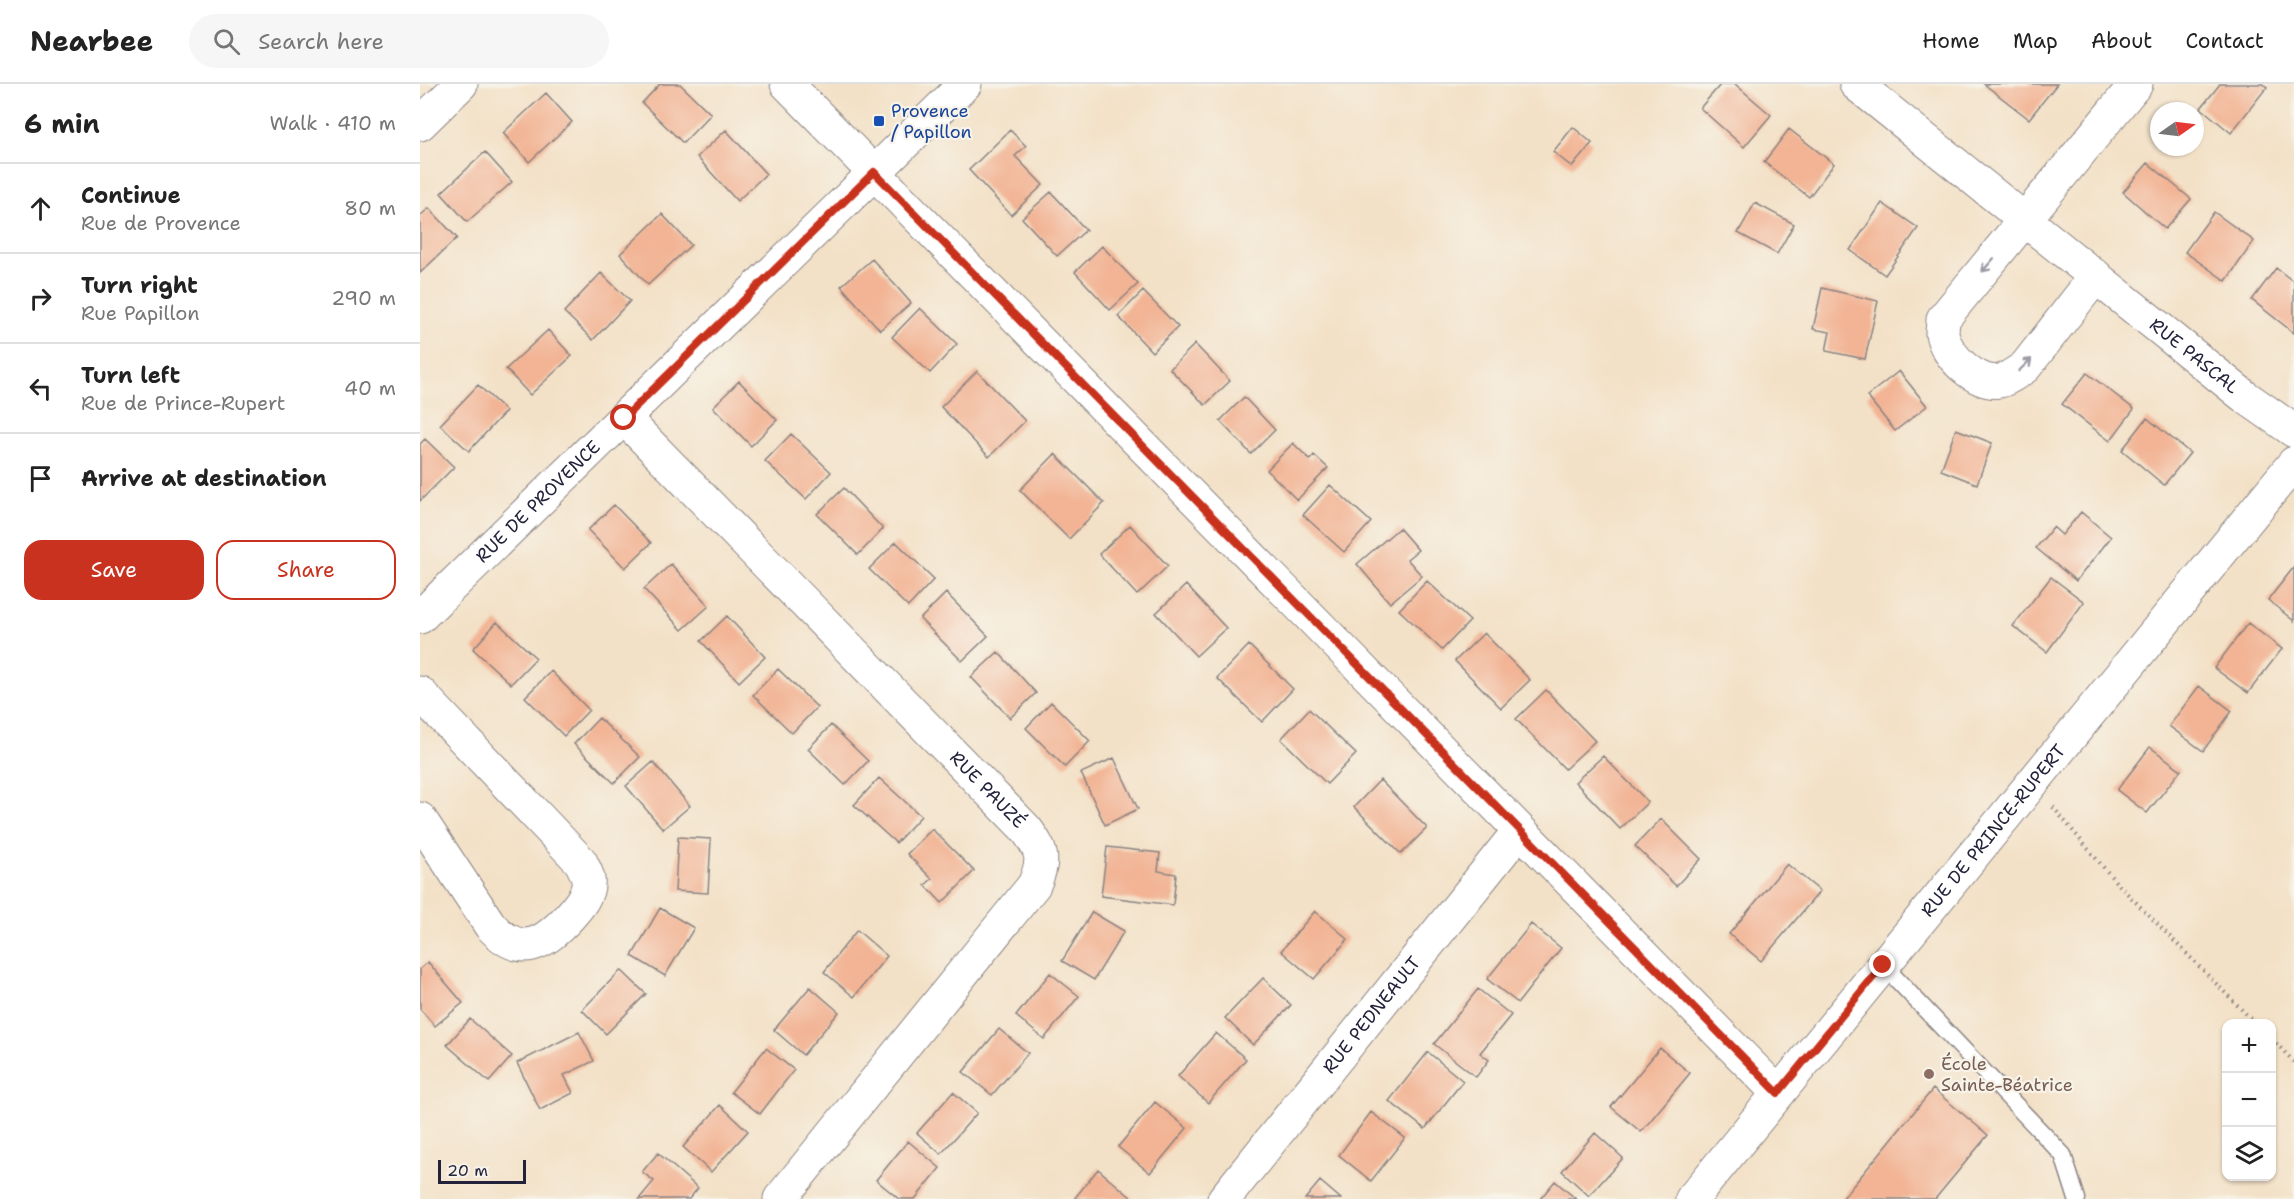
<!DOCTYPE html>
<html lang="en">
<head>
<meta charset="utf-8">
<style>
  body { margin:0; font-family:"Shantell Sans",sans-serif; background:#f6f6f6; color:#222 }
  .controls { position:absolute; right:18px; bottom:18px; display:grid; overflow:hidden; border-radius:12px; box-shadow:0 2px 4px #0004 }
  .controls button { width:54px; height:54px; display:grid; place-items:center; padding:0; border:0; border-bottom:2px solid #e0e0e0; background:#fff; color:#222; font:30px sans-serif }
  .compass { position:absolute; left:1730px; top:18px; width:54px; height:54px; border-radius:50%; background:#fff; box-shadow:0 2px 4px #0004; rotate:76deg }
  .scale { position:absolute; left:18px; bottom:15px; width:88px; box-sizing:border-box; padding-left:6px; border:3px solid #22223b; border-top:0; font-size:16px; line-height:21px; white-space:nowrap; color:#22223b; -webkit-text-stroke:4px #f7f3e8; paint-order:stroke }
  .stop { position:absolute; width:18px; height:18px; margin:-14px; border:4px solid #c8321e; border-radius:50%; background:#fff }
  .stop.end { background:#c8321e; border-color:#fff; box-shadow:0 2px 6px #0008 }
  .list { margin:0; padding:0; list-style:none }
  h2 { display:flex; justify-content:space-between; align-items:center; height:78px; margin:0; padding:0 24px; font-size:26px }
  h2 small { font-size:20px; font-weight:400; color:#767676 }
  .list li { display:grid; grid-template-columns:39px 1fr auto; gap:18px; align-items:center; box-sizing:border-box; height:90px; padding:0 24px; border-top:2px solid #e0e0e0 }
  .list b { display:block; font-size:22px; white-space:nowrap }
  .list p { margin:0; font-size:20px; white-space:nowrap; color:#767676 }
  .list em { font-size:20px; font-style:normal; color:#767676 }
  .actions { display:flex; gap:12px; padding:18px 24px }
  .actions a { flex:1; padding:14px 0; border:2px solid #c8321e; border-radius:18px; text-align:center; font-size:21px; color:#c8321e }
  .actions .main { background:#c8321e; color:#fff }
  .icon { flex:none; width:33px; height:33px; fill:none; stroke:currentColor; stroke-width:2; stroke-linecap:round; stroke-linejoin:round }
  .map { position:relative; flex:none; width:1874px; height:1115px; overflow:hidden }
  header { display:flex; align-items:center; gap:36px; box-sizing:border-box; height:84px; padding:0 30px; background:#fff; border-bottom:2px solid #e0e0e0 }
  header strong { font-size:28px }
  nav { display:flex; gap:33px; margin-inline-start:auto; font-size:21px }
  .search { width:420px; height:54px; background:#f6f6f6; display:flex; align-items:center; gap:15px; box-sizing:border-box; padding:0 21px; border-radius:33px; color:#767676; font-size:22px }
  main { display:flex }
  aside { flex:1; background:#fff }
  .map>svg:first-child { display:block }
  .building { fill:#f2b494 }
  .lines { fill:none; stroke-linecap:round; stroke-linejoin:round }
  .lane-casing { stroke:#8a8281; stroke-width:19 }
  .street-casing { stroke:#8a8281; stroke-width:35 }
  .path { stroke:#8a8281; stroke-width:4; stroke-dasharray:1.5 4.5; stroke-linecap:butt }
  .lane { stroke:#fff; stroke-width:16 }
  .street { stroke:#fff; stroke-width:33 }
  .oneway { stroke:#9c9ca7 }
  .route { stroke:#c8321e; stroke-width:8 }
  .transit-dot { fill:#1a4fb4; stroke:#f7f3e8; stroke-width:2 }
  .education-dot { fill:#8d6e63; stroke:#f7f3e8; stroke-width:2 }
  .labels { text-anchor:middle; stroke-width:4.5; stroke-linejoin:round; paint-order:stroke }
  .transit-label { font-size:18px; fill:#164399; stroke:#f7f3e8; text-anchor:start }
  .street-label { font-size:18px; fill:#22223b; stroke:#f7f3e8 }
  .education-label { font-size:18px; fill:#785e54; stroke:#f7f3e8; text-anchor:start }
</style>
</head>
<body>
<header>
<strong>Nearbee</strong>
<div class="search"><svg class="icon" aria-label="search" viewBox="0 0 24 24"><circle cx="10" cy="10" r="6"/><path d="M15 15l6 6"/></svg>Search here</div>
<nav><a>Home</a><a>Map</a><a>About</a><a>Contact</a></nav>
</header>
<main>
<aside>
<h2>6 min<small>Walk · 410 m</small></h2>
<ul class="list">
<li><svg class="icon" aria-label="ahead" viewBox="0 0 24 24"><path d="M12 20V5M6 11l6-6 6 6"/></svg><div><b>Continue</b><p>Rue de Provence</p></div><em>80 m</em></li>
<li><svg class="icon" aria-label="right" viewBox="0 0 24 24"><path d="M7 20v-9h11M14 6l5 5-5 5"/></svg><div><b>Turn right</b><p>Rue Papillon</p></div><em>290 m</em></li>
<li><svg class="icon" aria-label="left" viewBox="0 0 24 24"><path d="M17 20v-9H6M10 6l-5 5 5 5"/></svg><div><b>Turn left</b><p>Rue de Prince-Rupert</p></div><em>40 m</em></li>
<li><svg class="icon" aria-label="arrive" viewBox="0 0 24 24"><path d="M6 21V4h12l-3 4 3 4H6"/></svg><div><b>Arrive at destination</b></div></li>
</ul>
<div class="actions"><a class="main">Save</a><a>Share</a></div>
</aside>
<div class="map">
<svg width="1874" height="1115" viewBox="0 0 1874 1115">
  <rect width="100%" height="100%" fill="#f7f3e8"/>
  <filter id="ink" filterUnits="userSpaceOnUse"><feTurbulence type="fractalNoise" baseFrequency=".0167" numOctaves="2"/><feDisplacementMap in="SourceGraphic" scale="12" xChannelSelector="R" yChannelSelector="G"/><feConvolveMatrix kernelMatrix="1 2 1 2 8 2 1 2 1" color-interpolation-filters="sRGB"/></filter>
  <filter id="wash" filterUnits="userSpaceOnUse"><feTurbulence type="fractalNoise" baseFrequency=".008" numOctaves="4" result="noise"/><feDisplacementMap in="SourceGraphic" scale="24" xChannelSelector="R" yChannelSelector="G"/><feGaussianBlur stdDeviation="1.35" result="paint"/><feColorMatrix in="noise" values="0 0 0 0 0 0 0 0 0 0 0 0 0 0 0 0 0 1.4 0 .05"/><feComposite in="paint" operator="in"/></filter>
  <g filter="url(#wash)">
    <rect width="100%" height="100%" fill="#f3e1c7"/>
    <g id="blocks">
      <!-- building -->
      <path class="building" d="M240 0H260L291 30 263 59 222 19Z
        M1301 0H1315L1351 31 1324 63 1280 24Z
        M1564 0H1637L1609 35Z
        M1800 0H1843L1847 3 1811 49 1781 24Z
        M126 9 152 38 109 78 83 49Z
        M1153 43 1172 59 1152 83 1133 68Z
        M1369 45 1414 80 1389 113 1344 78Z
        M306 46 346 90 317 117 277 73Z
        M590 46 606 62 595 72 623 101 591 131 549 86Z
        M65 68 92 98 47 138 21 109Z
        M1728 79 1771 115 1745 145 1703 108Z
        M631 108 666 146 637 172 602 134Z
        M1335 119 1374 140 1357 170 1318 149Z
        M1462 119 1498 144 1465 191 1430 166Z
        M9 124 37 154 0 189V132Z
        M1794 128 1834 157 1806 197 1765 168Z
        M242 130 271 161 228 201 200 170Z
        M682 162 718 200 690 226 655 188Z
        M452 175 491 219 460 246 421 202Z
        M1856 184 1874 198V249L1832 216Z
        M181 189 210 217 173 256 144 228Z
        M1402 204 1458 217 1445 275 1406 267 1410 248 1393 245Z
        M723 207 758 243 732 268 698 232Z
        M500 224 537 260 510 289 472 253Z
        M128 246 152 272 110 311 86 285Z
        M775 260 810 297 785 321 750 285Z
        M557 287 605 337 569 373 521 323Z
        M1479 287 1507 322 1475 347 1447 312Z
        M1667 289 1714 325 1690 357 1642 320Z
        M319 297 357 336 331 362 293 323Z
        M58 301 86 327 49 367 20 341Z
        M824 313 855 346 831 370 800 337Z
        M1727 334 1770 369 1744 401 1702 366Z
        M1536 345 1572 359 1557 400 1521 386Z
        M371 350 411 388 386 415 345 377Z
        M5 355 34 383 0 417V360Z
        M873 359 890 376 894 371 908 384 877 416 847 386Z
        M635 370 684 419 649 455 600 406Z
        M910 401 951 438 924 468 883 431Z
        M424 404 463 445 438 471 397 430Z
        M194 421 231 459 205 484 168 446Z
        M1661 428 1691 453 1656 497 1616 464 1633 443 1642 451Z
        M710 441 748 482 717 511 679 470Z
        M979 444 998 466 987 475 1002 492 970 519 937 480Z
        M476 458 514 495 488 523 449 485Z
        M251 480 289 522 262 546 224 505Z
        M1874 483V537L1848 516Z
        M1631 493 1664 518 1627 568 1593 542Z
        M1007 497 1050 537 1022 566 979 526Z
        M766 501 806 544 776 572 736 529Z
        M526 509 568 552 542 577 500 535Z
        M307 532 345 573 319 598 281 557Z
        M77 538 116 574 91 600 53 565Z
        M1828 539 1862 565 1828 609 1794 584Z
        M1064 549 1110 596 1081 624 1035 577Z
        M829 561 873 605 842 638 797 594Z
        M578 568 616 609 590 634 551 593Z
        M358 585 397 623 372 649 333 611Z
        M131 587 169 626 144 652 105 613Z
        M1779 602 1812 627 1783 667 1749 642Z
        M1126 606 1175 657 1145 685 1096 635Z
        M631 618 670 657 645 683 606 644Z
        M889 625 936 670 907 700 861 655Z
        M179 634 220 673 194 699 154 660Z
        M411 641 448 677 425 701 388 665Z
        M1730 663 1761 686 1727 729 1697 706Z
        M1183 672 1228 718 1200 745 1155 698Z
        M694 674 718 725 685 741 661 689Z
        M233 678 270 722 243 745 206 702Z
        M459 694 501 732 476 759 434 721Z
        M960 696 1007 744 981 770 934 723Z
        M1241 735 1281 775 1256 802 1215 762Z
        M512 745 554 787 522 819 505 801 512 795 487 770Z
        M258 753 291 755 288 809 255 807Z
        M687 763 740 769 738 787 756 790 753 821 681 812Z
        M1367 780 1400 807 1341 877 1309 850Z
        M240 824 274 844 245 892 212 872Z
        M895 827 928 855 894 895 861 867Z
        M672 828 704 847 674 896 642 877Z
        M1111 840 1141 864 1098 919 1067 895Z
        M437 846 467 872 434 913 404 888Z
        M8 878 43 919 15 942 0 925V885Z
        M201 886 226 910 186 950 162 926Z
        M630 889 659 912 624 955 596 932Z
        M843 894 871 921 833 961 805 934Z
        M390 903 419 928 383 971 354 946Z
        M1058 905 1091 931 1060 969 1069 976 1056 993 1014 960Z
        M50 935 92 972 69 998 27 961Z
        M579 945 608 969 572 1011 543 988Z
        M159 948 174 977 144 991 153 1009 120 1026 97 979Z
        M796 949 826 975 788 1019 758 992Z
        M346 964 374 986 340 1030 311 1008Z
        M1240 964 1270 989 1221 1048 1191 1023Z
        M1008 968 1043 997 1005 1045 969 1017Z
        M1513 1005 1568 1051 1515 1115H1422Z
        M533 1008 557 1029 521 1070 497 1049Z
        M735 1018 767 1044 730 1089 698 1063Z
        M300 1021 328 1047 291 1088 263 1063Z
        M951 1028 985 1054 951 1097 919 1071Z
        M1175 1049 1203 1074 1169 1112 1142 1087Z
        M488 1057 520 1084 495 1115H479L456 1096Z
        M238 1069 278 1104 269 1115H219L234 1097 222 1088Z
        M678 1085 713 1115H654Z
        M900 1097 921 1115H885Z
        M1135 1097 1156 1115H1120Z"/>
    </g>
  </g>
  <g filter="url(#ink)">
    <use href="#blocks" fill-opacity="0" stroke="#8a8281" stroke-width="1.5"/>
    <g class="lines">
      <defs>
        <path id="lane" d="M1463 881 1643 1071 1657 1115"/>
        <g id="street">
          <path d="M367 0 1358 1009"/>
          <path id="s1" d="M1436 0 1824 312 1874 347"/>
          <path d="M0 40 41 0"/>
          <path d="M1676 192 1605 283C1597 288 1589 295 1580 297 1557 302 1525 271 1522 249 1522 245 1523 240 1523 235L1716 0"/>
          <path id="s2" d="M204 334 606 745C623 768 625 775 614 801L360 1115"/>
          <path id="s3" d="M0 533 545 0"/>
          <path d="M0 609 161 778C163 783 167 789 168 795 170 809 159 822 150 832 124 860 101 876 70 841L0 735"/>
          <path id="s4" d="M804 1115 1099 747"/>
          <path id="s5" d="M1272 1115 1874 379"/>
        </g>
      </defs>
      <!-- lane casing -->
      <use href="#lane" class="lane-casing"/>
      <!-- street casing -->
      <use href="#street" class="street-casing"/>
      <!-- path -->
      <path class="path" d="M1633 723 1695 797 1836 940
        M1852 955 1874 978"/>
      <!-- lane -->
      <use href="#lane" class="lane"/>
      <!-- street -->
      <use href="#street" class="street"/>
    </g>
    <!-- one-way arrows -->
    <defs><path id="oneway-shaft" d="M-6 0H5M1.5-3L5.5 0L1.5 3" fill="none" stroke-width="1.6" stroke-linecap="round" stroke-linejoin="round" transform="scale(1.5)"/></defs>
    <g class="oneway">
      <use href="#oneway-shaft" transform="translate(1568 181) rotate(131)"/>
      <use href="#oneway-shaft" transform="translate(1605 281) rotate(-44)"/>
    </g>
  </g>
  <g class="lines" filter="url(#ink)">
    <!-- route -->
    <path class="route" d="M204 334 454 88 1358 1009 1463 881"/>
  </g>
  <!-- markers -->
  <rect class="transit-dot" x="453" y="31" width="12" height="12" rx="3"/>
  <circle class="education-dot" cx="1509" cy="990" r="6"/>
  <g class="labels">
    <!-- transit labels -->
    <g class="transit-label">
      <text x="471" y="33">Provence<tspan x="471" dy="21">/ Papillon</tspan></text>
    </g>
    <!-- street labels -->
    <g class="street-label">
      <text dy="6" stroke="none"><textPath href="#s1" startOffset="434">RUE PASCAL</textPath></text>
      <text dy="6" stroke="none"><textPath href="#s3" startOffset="165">RUE DE PROVENCE</textPath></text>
      <text dy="6" stroke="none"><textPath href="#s2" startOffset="520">RUE PAUZÉ</textPath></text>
      <text dy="6" stroke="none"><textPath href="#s5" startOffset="476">RUE DE PRINCE-RUPERT</textPath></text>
      <text dy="6" stroke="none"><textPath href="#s4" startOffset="236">RUE PEDNEAULT</textPath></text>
    </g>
    <!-- education labels -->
    <g class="education-label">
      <text x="1521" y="986">École<tspan x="1521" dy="21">Sainte-Béatrice</tspan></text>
    </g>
  </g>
</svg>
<div class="controls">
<button>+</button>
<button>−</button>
<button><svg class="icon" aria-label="layers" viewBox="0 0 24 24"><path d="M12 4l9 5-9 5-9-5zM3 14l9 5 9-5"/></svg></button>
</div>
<svg class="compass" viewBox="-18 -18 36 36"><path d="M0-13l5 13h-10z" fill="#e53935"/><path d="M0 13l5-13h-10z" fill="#767676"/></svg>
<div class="scale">20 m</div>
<div class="stop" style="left:204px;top:334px"></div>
<div class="stop end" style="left:1463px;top:881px"></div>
</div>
</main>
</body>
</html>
